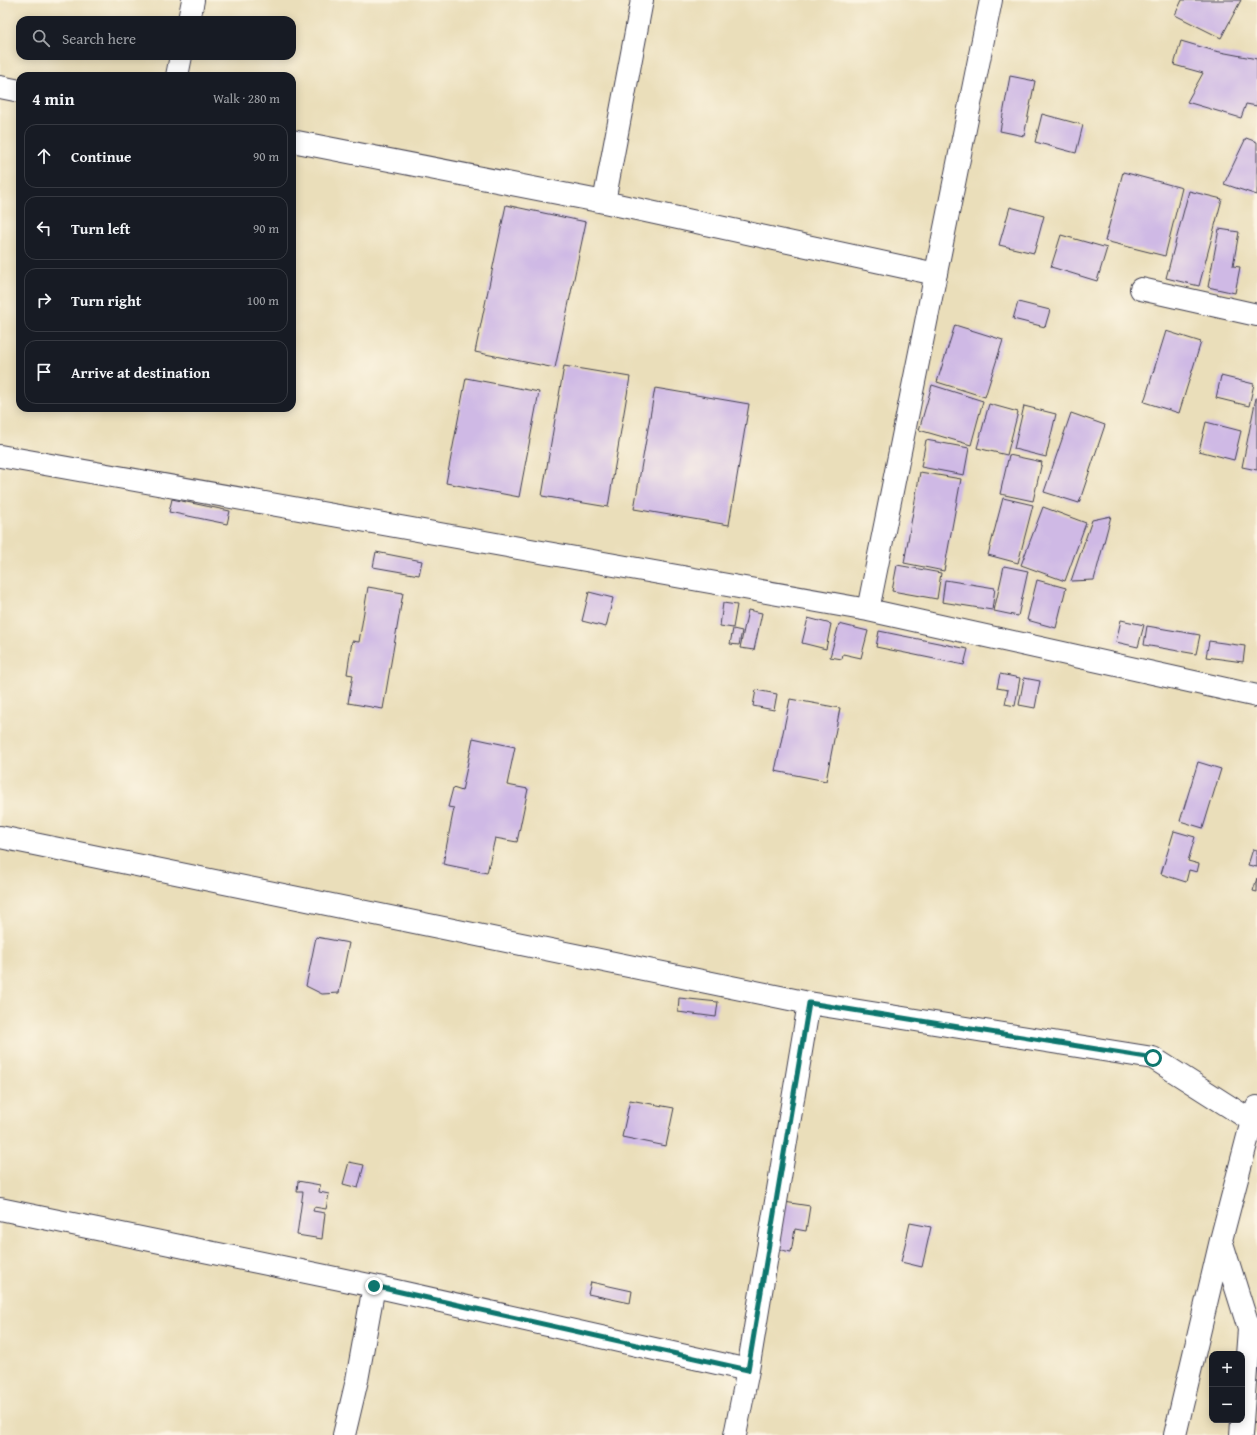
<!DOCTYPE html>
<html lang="en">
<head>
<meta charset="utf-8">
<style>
  body { margin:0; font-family:"Gentium Book Plus",serif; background:#242831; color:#f1f3f6 }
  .controls { position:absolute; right:12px; bottom:12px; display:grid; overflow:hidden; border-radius:8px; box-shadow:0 2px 10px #0003 }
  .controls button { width:36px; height:36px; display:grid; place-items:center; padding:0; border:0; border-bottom:1px solid #363941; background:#171b24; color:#f1f3f6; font:20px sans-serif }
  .stop { position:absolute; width:12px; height:12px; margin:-9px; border:3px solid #0f766e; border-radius:50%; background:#fff }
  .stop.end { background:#0f766e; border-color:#fff; box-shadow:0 1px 4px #0008 }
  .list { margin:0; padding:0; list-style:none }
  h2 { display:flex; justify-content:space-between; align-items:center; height:52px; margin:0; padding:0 16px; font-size:17px }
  h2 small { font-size:13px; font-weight:400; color:#9ea1a6 }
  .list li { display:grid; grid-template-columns:26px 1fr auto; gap:12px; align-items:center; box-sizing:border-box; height:64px; margin:0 8px 8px; padding:0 8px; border:1px solid #363941; border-radius:12px }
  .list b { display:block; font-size:15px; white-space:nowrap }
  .list em { font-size:13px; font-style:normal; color:#9ea1a6 }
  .icon { flex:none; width:22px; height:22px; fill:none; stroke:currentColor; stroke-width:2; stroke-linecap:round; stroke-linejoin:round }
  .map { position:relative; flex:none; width:1257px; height:1435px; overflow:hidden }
  .search { position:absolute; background:#171b24; box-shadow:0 2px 10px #0003; left:16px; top:16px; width:280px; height:44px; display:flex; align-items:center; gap:10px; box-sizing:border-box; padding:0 14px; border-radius:12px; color:#9ea1a6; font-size:15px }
  .panel { position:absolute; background:#171b24; box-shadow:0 2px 10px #0003; left:16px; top:72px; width:280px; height:340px; border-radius:12px }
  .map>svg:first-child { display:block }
  .building { fill:#cfb9e5 }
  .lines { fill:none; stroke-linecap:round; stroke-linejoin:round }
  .street-casing { stroke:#403e4e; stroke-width:24 }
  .street { stroke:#fff; stroke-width:22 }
  .route { stroke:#0f766e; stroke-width:5 }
</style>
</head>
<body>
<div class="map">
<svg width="1257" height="1435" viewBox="0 0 1257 1435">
  <rect width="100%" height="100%" fill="#fcf5e5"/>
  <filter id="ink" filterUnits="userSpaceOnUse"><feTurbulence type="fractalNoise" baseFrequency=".025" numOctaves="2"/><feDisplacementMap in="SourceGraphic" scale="8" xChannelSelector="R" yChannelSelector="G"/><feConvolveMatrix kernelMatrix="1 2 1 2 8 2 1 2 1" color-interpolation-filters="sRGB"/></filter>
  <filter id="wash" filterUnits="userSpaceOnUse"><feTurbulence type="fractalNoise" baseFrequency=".012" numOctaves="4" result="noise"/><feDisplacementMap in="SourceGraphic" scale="16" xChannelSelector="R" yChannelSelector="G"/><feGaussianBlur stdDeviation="0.9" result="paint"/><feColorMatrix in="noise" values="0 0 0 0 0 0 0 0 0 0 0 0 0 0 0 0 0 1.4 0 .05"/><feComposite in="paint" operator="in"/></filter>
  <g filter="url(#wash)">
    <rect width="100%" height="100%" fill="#eadeba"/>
    <g id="blocks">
      <!-- building -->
      <path class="building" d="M1182 0H1241L1221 38 1175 15Z
        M1181 41 1215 51 1257 59V106L1246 104 1241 118 1187 102 1203 73 1174 65Z
        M1010 76 1035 81 1024 136 1000 131Z
        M1042 114 1083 125 1076 153 1035 142Z
        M1246 138 1257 142V195L1224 184Z
        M1123 172 1182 188 1165 256 1105 241Z
        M1189 191 1222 199 1199 286 1166 278Z
        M506 205 586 222 555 368 475 352Z
        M1010 207 1044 216 1034 253 999 245Z
        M1219 229 1239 232 1233 266 1240 267 1235 293 1208 287Z
        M1061 235 1107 248 1097 281 1051 267Z
        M1018 302 1050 310 1045 327 1013 319Z
        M955 325 1003 340 985 397 937 382Z
        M1166 331 1201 342 1179 413 1144 402Z
        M564 366 630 377 608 507 542 496Z
        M1221 376 1254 384 1249 406 1216 398Z
        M466 378 539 392 519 497 446 483Z
        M932 385 983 401 971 445 919 430Z
        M655 388 749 404 729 525 634 509Z
        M1256 398H1257V470L1242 467Z
        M989 404 1018 412 1007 455 977 448Z
        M1024 406 1056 414 1046 457 1014 449Z
        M1071 413 1105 425 1079 503 1044 492Z
        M1206 422 1241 431 1234 460 1199 451Z
        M926 440 969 448 964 475 921 467Z
        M1009 455 1042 462 1033 501 1000 494Z
        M920 472 961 479 944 571 904 563Z
        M1003 498 1033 505 1018 563 988 555Z
        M172 499 230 511 227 524 169 512Z
        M1043 507 1086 523 1065 581 1021 565Z
        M1111 516 1094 580 1071 581 1092 520Z
        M376 552 422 561 419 575 373 567Z
        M897 565 941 573 937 599 892 591Z
        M1004 566 1028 571 1018 616 994 611Z
        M945 580 995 588 992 610 942 602Z
        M1037 580 1066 588 1056 628 1027 620Z
        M368 587 403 593 383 709 348 703 353 675 347 674 352 641 359 642Z
        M589 592 613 598 606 627 582 621Z
        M723 603 737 605 733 628 720 626Z
        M748 610 762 613 754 650 740 648Z
        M808 618 831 624 826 649 802 643Z
        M1121 620 1144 625 1138 647 1116 642Z
        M839 624 868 631 861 658 843 654 842 659 830 657Z
        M1147 626 1200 635 1196 654 1144 645Z
        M733 629 742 631 739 645 730 644Z
        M879 631 968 649 964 665 876 647Z
        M1209 641 1245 646 1243 662 1206 657Z
        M1000 674 1020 678 1015 706 1005 704 1008 690 997 688Z
        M1024 678 1040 681 1035 708 1019 705Z
        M756 690 777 694 774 710 753 706Z
        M790 699 840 708 826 781 775 771Z
        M473 738 515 747 507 785 528 789 517 842 495 838 487 873 443 864 454 808 448 807 453 788 462 791Z
        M1198 762 1221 769 1203 828 1180 821Z
        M1174 831 1195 837 1188 861 1199 864 1197 872 1189 870 1186 882 1161 874Z
        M1253 849 1257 850V867L1248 865Z
        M1257 878V892L1253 891Z
        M316 937 349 943 339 993 322 994 306 986Z
        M679 998 718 1002 716 1017 678 1012Z
        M630 1100 674 1108 666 1146 622 1137Z
        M349 1162 364 1165 358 1188 343 1184Z
        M298 1181 320 1185 319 1192 329 1194 326 1209 314 1207 313 1211 325 1213 322 1239 297 1235 303 1192H297Z
        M784 1202 810 1206 806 1231 795 1229 791 1252 777 1249Z
        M910 1223 931 1227 922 1267 901 1262Z
        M591 1282 632 1291 630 1303 588 1294Z"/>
    </g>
  </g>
  <g filter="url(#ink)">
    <use href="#blocks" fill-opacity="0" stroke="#403e4e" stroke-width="1"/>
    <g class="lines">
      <defs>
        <path id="street" d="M189 20 193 0
          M177 76 181 56
          M0 87 20 91
          M292 141 604 202 936 274
          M604 202 642 0
          M1141 289 1257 315
          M0 456 868 610 1257 696
          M868 610 991 0
          M0 837 809 1003 1153 1058 1252 1121 1257 1107
          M0 1209 374 1286 748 1370
          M1221 1240 1249 1329 1241 1435
          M344 1435 357 1380 374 1286
          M735 1435 748 1370 809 1003
          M1175 1435 1221 1240 1252 1121 1257 1123"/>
      </defs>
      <!-- street casing -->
      <use href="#street" class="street-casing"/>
      <!-- street -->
      <use href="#street" class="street"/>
    </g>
  </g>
  <g class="lines" filter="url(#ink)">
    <!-- route -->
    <path class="route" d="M374 1286 748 1370 809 1003 1153 1058"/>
  </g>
</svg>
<div class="controls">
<button>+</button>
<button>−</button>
</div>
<div class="stop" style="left:1153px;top:1058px"></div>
<div class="stop end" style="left:374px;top:1286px"></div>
<div class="search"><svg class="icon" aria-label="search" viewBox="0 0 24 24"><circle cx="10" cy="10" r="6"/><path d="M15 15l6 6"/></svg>Search here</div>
<section class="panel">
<h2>4 min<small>Walk · 280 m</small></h2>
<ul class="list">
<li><svg class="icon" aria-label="ahead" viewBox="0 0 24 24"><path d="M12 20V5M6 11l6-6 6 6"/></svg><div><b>Continue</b></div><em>90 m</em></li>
<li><svg class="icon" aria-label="left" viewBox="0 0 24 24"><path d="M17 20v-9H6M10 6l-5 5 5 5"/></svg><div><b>Turn left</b></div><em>90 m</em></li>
<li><svg class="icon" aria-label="right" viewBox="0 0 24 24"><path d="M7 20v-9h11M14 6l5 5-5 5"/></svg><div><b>Turn right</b></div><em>100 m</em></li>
<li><svg class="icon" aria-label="arrive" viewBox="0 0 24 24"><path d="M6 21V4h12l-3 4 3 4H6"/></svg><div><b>Arrive at destination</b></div></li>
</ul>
</section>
</div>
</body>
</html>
